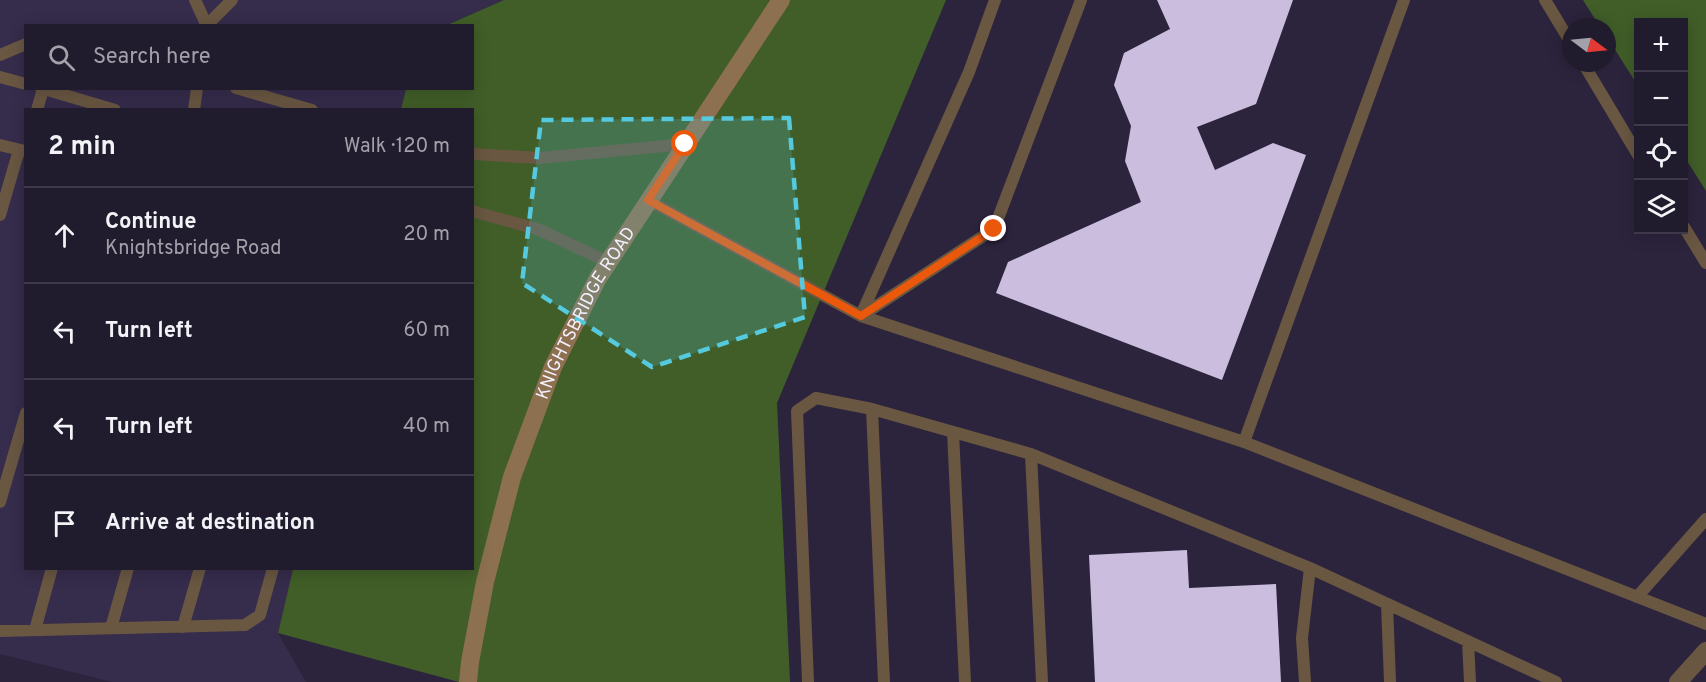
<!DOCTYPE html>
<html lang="en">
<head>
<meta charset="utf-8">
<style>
  body { margin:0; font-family:Overpass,sans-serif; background:#292436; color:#f1f3f6 }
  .controls { position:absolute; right:18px; top:18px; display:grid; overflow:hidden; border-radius:0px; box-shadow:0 3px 15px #0003 }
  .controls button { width:54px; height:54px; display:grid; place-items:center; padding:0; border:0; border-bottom:2px solid #3e394a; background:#211b2e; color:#f1f3f6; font:30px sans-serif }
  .compass { position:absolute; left:1562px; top:18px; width:54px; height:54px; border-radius:50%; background:#211b2e; box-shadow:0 3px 15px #0003; rotate:106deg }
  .stop { position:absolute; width:18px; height:18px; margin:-14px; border:4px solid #ea580c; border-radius:50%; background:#fff }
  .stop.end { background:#ea580c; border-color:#fff; box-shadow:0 2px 6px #0008 }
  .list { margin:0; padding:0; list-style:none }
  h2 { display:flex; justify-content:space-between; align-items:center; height:78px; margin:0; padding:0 24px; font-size:26px }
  h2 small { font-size:20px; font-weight:400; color:#a2a1aa }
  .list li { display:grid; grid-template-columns:39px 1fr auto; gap:18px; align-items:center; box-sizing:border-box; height:96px; padding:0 24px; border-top:2px solid #3e394a }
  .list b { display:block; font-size:22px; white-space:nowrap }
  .list p { margin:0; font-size:20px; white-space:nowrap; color:#a2a1aa }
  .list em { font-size:20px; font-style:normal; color:#a2a1aa }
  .icon { flex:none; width:33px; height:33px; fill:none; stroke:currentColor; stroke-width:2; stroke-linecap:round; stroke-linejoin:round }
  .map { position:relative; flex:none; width:1706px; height:682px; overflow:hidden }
  .search { position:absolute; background:#211b2e; box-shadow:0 3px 15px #0003; left:24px; top:24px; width:450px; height:66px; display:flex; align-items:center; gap:15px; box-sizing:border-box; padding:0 21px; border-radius:0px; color:#a2a1aa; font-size:22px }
  .panel { position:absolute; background:#211b2e; box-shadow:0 3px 15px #0003; left:24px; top:108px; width:450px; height:462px; border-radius:0px }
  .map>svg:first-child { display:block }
  .built { fill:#362c4c }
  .forest { fill:#415e28 }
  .building { fill:#cabdde }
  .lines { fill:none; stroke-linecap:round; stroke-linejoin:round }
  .lane { stroke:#695742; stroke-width:12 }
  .street { stroke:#695742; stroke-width:18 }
  .secondary { stroke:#8c704f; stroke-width:18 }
  .route { stroke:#ea580c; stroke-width:8 }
  .marked { fill:#55cadf; fill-opacity:0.2; stroke:#55cadf; stroke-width:4.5; stroke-dasharray:12 8; stroke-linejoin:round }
  .labels { text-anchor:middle; stroke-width:6; stroke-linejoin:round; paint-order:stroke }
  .street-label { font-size:18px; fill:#f3effd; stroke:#2c243d }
</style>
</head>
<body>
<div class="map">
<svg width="1706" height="682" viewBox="0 0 1706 682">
  <rect width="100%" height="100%" fill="#2c243d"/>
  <!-- built -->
  <path class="built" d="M0 0H504L447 25 26 26V88L406 89 401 109 26 110V568L293 569 278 633 306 682H112L0 654Z"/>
  <!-- forest -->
  <path class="forest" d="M504 0H946L777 403 790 682H459L278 633 293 569 472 568V110L401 109 406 89 472 88V26L447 25Z
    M1583 0H1706V191L1684 156V22H1638V86L1607 37V27H1600Z"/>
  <!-- building -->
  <path class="building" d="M1157 0H1293L1256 104 1197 127 1215 170 1273 143 1306 155 1222 380 996 293 1008 262 1141 202 1125 161 1131 126 1114 85 1124 53 1170 29Z
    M1187 550 1189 588 1276 584 1281 682H1095L1089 555Z"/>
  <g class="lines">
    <!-- lane -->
    <path class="lane" d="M195 0 206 24
      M1545 0 1571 43
      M206 26 232 0
      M0 55 26 44
      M1583 63 1638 155
      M0 77 26 84
      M41 88 115 110
      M236 88 312 110
      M37 110 43 89
      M194 110 197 88
      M0 145 25 151
      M472 154 540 158 685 144
      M648 200 861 316 1244 442 1706 624
      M472 211 540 230 608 262
      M0 215 19 150
      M1684 227 1706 263
      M861 315 969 72 995 0
      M861 316 994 229 1081 0
      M953 432 965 682
      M1244 442 1404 0
      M0 502 26 413
      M1637 597 1706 519
      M1387 604 1390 682
      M183 627 200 568
      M111 628 128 568
      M35 630 52 568
      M0 631 245 625 260 615 273 568
      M1468 641 1470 682
      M808 682 797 411 816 398 872 409
      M884 682 872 409 1031 454
      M1042 682 1031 454 1310 568
      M1305 682 1302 638 1310 568 1556 682"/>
    <!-- street -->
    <path class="street" d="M1678 682 1706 651"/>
    <!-- secondary -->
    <path class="secondary" id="s1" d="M468 682 470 662 485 582 512 477 553 367 598 278 781 0"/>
  </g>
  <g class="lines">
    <!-- route -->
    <path class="route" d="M685 144 648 200 861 316 994 229"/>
  </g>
  <!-- marked area -->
  <path class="marked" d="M789 118 805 317 652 367 522 283 541 120Z"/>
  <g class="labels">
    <!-- street labels -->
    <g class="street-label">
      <text dy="6" stroke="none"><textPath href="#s1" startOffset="390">KNIGHTSBRIDGE ROAD</textPath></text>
    </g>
  </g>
</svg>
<div class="controls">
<button>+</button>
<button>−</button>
<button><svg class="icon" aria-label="locate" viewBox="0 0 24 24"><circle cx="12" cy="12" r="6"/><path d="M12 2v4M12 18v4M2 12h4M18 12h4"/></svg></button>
<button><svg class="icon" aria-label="layers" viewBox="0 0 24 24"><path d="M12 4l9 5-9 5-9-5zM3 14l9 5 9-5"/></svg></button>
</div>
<svg class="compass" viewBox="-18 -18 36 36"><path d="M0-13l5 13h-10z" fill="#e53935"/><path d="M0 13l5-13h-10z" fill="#a2a1aa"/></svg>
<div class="stop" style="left:685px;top:144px"></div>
<div class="stop end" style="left:994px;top:229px"></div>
<div class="search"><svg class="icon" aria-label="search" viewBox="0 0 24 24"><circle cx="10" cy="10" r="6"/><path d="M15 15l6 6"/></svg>Search here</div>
<section class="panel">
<h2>2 min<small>Walk · 120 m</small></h2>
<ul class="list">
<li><svg class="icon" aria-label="ahead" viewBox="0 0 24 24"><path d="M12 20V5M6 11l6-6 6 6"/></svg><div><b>Continue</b><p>Knightsbridge Road</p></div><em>20 m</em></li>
<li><svg class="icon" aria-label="left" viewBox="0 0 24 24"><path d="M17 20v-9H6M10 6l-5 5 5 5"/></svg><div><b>Turn left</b></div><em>60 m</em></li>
<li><svg class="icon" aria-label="left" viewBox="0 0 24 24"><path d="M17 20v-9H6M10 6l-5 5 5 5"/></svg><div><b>Turn left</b></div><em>40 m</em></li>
<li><svg class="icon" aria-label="arrive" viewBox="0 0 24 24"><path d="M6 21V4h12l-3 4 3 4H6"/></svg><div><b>Arrive at destination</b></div></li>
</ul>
</section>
</div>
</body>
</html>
